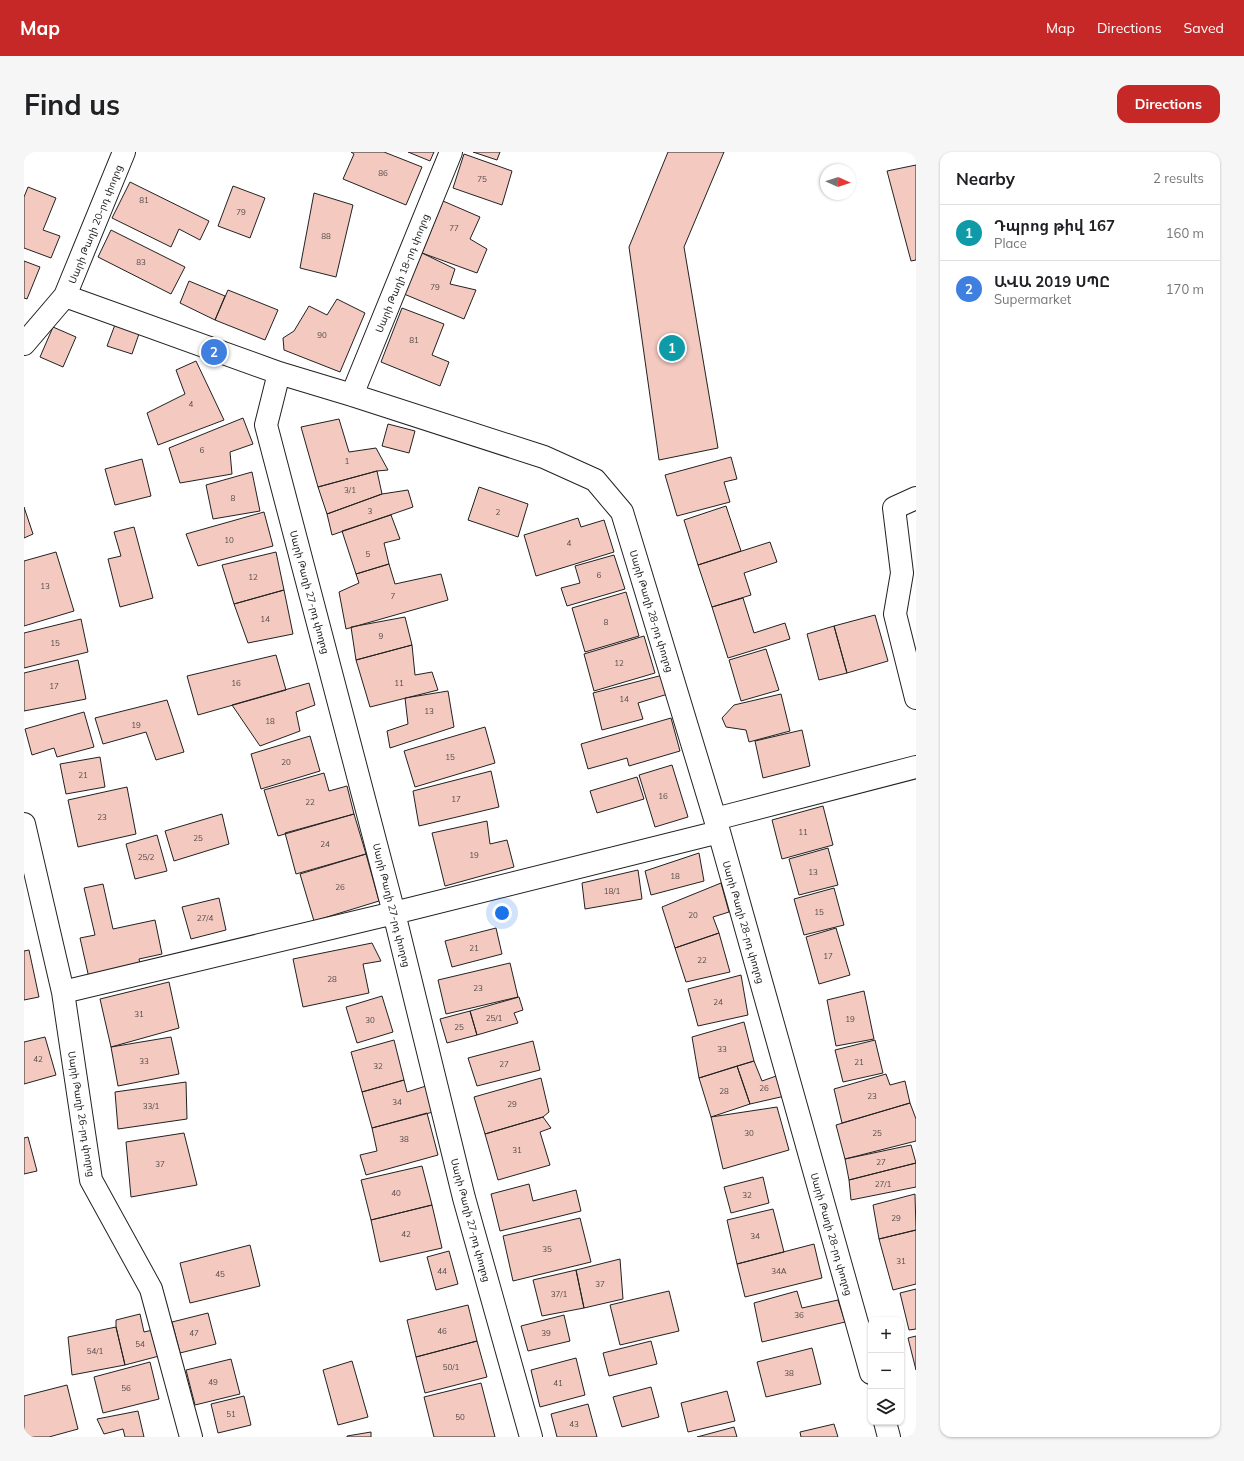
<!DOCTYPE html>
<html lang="en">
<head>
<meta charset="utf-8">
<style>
  body { margin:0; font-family:Mulish,"Noto Sans Armenian",sans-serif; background:#f6f6f6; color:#202124 }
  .controls { position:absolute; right:12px; bottom:12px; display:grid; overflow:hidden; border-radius:8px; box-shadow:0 1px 3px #0004 }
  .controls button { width:36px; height:36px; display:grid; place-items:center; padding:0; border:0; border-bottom:1px solid #e0e0e0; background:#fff; color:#202124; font:20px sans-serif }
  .compass { position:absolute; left:796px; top:12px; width:36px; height:36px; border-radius:50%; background:#fff; box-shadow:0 1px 3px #0004; rotate:93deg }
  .you { position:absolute; left:478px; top:761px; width:14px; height:14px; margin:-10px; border:3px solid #fff; border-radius:50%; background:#1a73e8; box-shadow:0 0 0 6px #1a73e833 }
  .badge { display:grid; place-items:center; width:26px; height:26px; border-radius:50%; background:#c62828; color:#fff; font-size:13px; font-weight:700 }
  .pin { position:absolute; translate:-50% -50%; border:2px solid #fff; box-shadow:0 1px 4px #0006 }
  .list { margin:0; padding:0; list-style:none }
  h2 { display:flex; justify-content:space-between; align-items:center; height:52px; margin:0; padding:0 16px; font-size:17px }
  h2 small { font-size:13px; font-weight:400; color:#757577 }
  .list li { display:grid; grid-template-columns:26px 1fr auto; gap:12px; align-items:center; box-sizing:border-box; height:56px; padding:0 16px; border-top:1px solid #e0e0e0 }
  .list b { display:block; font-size:15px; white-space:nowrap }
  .list p { margin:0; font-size:13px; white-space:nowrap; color:#757577 }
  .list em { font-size:13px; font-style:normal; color:#757577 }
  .icon { flex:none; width:22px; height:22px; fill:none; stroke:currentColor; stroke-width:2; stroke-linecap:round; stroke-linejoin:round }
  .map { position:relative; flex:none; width:892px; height:1285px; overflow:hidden; border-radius:12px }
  header { display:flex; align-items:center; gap:24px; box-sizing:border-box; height:56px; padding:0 20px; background:#c62828; color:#fff }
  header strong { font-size:19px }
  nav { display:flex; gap:22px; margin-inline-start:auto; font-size:14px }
  .intro { display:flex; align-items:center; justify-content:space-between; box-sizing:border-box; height:96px; padding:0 24px }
  h1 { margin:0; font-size:28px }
  .button { padding:10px 18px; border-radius:12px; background:#c62828; color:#fff; font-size:14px; font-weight:700 }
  main { display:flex; gap:24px; padding:0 24px }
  aside { flex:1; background:#fff; border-radius:12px; box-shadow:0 1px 3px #0004 }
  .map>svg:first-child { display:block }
  .building { fill:#f3c9c0; stroke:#222 }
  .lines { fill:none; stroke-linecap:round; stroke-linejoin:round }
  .minor-casing { stroke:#222; stroke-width:24 }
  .minor { stroke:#fff; stroke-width:22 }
  .labels { text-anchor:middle; stroke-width:3; stroke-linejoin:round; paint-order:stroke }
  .number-label { font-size:8px; fill:#564c4a }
  .street-label { font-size:10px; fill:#222; stroke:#fff }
</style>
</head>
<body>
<header>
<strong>Map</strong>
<nav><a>Map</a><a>Directions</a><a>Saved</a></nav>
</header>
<div class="intro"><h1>Find us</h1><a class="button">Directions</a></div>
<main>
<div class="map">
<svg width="892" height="1285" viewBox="0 0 892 1285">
  <rect width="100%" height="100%" fill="#fff"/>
  <!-- building -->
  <path class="building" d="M327 0H360L398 15 382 53 319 27 330 2Z
    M384 0H410L406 9Z
    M449 0H476L473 8Z
    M644 0H700L660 95 694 296 635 308 605 95Z
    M440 2 488 19 478 53 429 36Z
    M892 13V108L887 109 863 19Z
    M106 30 185 69 176 88 155 77 147 95 88 66Z
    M209 34 241 46 226 86 194 74Z
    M4 35 32 46 19 78 36 84 27 106 0 96V45Z
    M290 41 329 53 312 125 276 116Z
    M419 49 456 65 446 87 463 97 453 121 398 101Z
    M87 78 161 115 147 142 74 105Z
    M398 101 431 117 426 132 452 138 440 167 380 142Z
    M0 109 16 115 3 147 0 146Z
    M165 129 201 144 191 168 156 151Z
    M204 138 254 158 241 188 191 168Z
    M313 147 341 161 316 220 260 198 259 186 270 179 285 154 303 163Z
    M378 156 420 172 408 203 425 210 416 234 357 210Z
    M92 170 116 179 108 202 83 194Z
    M29 175 52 185 39 215 16 205Z
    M172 209 200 268 134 293 123 261 161 242 152 218Z
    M219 266 229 292 206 300 208 322 156 331 145 296Z
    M315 267 325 300 352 296 364 318 353 319 294 335 277 275Z
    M364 272 391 279 385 301 358 294Z
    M707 305 713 327 700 330 706 350 653 364 641 323Z
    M118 307 127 344 91 353 81 317Z
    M353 319 358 342 303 362 294 335Z
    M228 320 236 359 189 367 182 333Z
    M455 335 504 352 494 385 444 368Z
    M384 338 389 355 308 383 303 362 358 342Z
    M702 354 717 399 674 413 660 368Z
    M0 355 9 382 0 386Z
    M240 360 249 394 174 414 162 382Z
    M367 363 376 387 360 391 365 412 332 422 318 379Z
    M554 366 557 375 580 368 590 400 512 424 500 383Z
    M110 375 129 446 96 455 84 407 97 404 90 380Z
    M746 390 753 410 720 421 727 443 688 455 674 413Z
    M32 400 50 459 0 474V409Z
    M252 400 260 438 210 452 198 413Z
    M590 403 601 437 543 454 537 436 556 431 551 414Z
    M365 412 371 432 417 422 424 448 322 477 315 440 335 431 332 422Z
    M260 438 269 482 224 491 210 452Z
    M602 440 615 484 561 500 548 456Z
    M719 446 730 481 761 471 766 487 704 506 688 455Z
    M851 463 864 509 823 521 810 474Z
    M381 465 388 493 332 508 327 475Z
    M57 467 64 500 0 516V481Z
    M810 474 823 521 795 528 783 482Z
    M620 484 631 521 570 539 560 502Z
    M388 493 391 523 408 520 414 538 346 555 332 508Z
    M742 497 755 538 717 549 705 508Z
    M252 503 262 538 174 563 163 524Z
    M54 508 62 547 0 559V521Z
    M639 523 644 542 614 551 619 567 578 578 569 541Z
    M285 531 291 553 272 560 276 579 236 594 208 553Z
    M424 539 430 575 366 596 363 579 384 572 381 546Z
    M757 542 766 579 725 590 722 578 702 575 698 566 710 553Z
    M143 548 160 600 132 608 122 580 79 592 71 566Z
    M60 560 70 595 33 605 30 596 8 603 1 577Z
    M647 566 656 599 605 614 603 606 564 617 557 592Z
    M461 575 471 611 391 635 380 599Z
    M778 578 786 614 739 626 731 589Z
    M286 584 296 619 237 637 227 602Z
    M76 605 81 635 42 642 36 612Z
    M648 613 664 665 631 675 615 623Z
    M467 619 475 655 395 674 389 639Z
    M300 621 305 639 323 634 330 662 254 684 240 638Z
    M613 625 620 647 573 661 566 639Z
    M103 635 112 682 54 695 44 648Z
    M799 654 809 693 758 707 748 668Z
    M198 662 205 692 150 709 141 679Z
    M330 662 342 702 272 722 261 681Z
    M463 669 466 692 483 688 490 715 421 734 408 681Z
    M133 683 143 719 111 727 102 692Z
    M804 696 814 733 775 743 765 707Z
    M675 701 680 729 627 743 621 719Z
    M342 702 355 749 290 769 276 722Z
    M614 718 618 747 561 757 558 731Z
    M697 731 705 760 689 765 695 781 651 796 638 755Z
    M79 732 89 777 131 768 138 802 115 807 118 819 65 826 56 786 71 783 60 736Z
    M810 736 820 773 780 783 770 747Z
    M195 746 202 778 167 787 158 755Z
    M472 776 478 802 428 815 421 789Z
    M812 776 826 823 795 832 782 785Z
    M695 781 706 820 662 830 651 796Z
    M348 791 357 809 339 812 345 841 279 855 269 807Z
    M5 798 15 845 0 848V799Z
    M486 811 494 845 422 862 414 828Z
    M717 823 724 863 674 874 664 837Z
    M145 830 155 876 87 895 76 847Z
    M840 839 850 887 812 894 803 848Z
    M358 844 369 880 333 891 322 855Z
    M495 845 499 858 490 861 494 871 453 883 446 859Z
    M446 859 453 883 423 891 416 867Z
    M720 870 730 909 675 926 668 885Z
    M21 885 32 923 0 932V890Z
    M147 885 155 922 94 934 87 895Z
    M370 888 380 928 338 940 327 900Z
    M851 888 859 921 819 930 811 898Z
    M509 889 516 918 453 934 444 906Z
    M730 909 738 929 755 923 761 944 726 952 713 914Z
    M713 914 726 952 687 965 675 926Z
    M862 922 866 933 881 929 886 951 818 971 810 937Z
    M517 926 525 960 519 965 461 982 450 945Z
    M380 928 383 940 402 934 409 960 348 976 338 940Z
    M162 930 163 967 94 977 91 940Z
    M886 951 892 967V989L821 1007 812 973Z
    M753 955 765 998 699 1017 687 965Z
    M403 961 414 1003 342 1023 336 1003 353 999 348 976Z
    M519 965 527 976 516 980 526 1013 474 1028 461 982Z
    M160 981 173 1033 107 1045 102 990Z
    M4 985 13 1019 0 1022V986Z
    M887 993 892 1011 825 1028 821 1007Z
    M892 1011V1035L827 1048 825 1028Z
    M398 1014 408 1053 347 1068 337 1028Z
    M739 1025 745 1051 707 1061 700 1035Z
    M505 1032 509 1049 552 1038 557 1059 476 1079 467 1042Z
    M891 1042 892 1078 855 1087 849 1053Z
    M408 1053 418 1096 356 1110 347 1068Z
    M749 1057 760 1100 713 1112 703 1068Z
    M556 1066 567 1110 489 1129 479 1084Z
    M892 1078V1132L869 1138 855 1087Z
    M790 1092 798 1126 721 1145 713 1112Z
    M226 1093 236 1134 166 1151 156 1111Z
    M425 1099 434 1132 412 1138 403 1105Z
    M596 1107 599 1147 560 1156 552 1118Z
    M552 1118 560 1156 518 1164 509 1128Z
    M892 1137V1177L885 1178 876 1141Z
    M645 1139 655 1179 596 1193 586 1153Z
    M773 1139 778 1156 814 1148 821 1170 738 1190 730 1151Z
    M444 1153 453 1189 392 1205 383 1168Z
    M184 1161 192 1192 156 1201 148 1170Z
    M116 1162 120 1180 133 1177 139 1203 101 1213 92 1175V1168Z
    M540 1163 546 1189 504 1199 497 1174Z
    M92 1175 101 1213 48 1223 44 1185Z
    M892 1184V1218L884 1186Z
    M453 1189 463 1225 401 1241 392 1205Z
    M627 1189 633 1212 585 1224 579 1201Z
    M788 1196 797 1232 742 1245 733 1210Z
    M552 1206 561 1243 516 1255 507 1218Z
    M207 1207 216 1242 171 1253 162 1218Z
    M328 1209 344 1265 314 1273 299 1218Z
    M126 1210 135 1247 79 1261 70 1225Z
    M457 1231 471 1285H410L400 1245Z
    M43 1233 54 1277 25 1285H0V1244Z
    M627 1235 635 1265 598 1275 589 1245Z
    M703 1239 711 1269 664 1280 657 1251Z
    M220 1244 227 1273 194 1281 187 1252Z
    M564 1252 573 1285H533L527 1262Z
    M114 1259 120 1285H101L99 1277 80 1282 73 1267Z
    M810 1272 814 1285H777L776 1280Z
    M710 1275 713 1285H673Z
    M347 1280V1285H323V1284Z"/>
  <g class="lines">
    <defs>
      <path id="minor" d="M41 144 255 221 328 243 520 305 571 328 598 360 695 680 847 1221
        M0 192 41 144 100 0
        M255 221 242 273 370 761 440 1046 507 1285
        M328 243 427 0
        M892 346 870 356 878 421 871 462 892 546
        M691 667 892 615
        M0 672 39 840 67 1028 127 1137 167 1285
        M39 840 370 761 695 680
        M861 1270 865 1285"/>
    </defs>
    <!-- minor casing -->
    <use href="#minor" class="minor-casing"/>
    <!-- minor -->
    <use href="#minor" class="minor"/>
  </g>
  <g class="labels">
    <!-- number labels -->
    <g class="number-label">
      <text x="359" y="24">86</text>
      <text x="458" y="30">75</text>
      <text x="120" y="51">81</text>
      <text x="217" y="63">79</text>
      <text x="430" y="79">77</text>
      <text x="302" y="87">88</text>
      <text x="117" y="113">83</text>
      <text x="411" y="138">79</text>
      <text x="298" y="186">90</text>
      <text x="390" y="191">81</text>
      <text x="167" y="255">4</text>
      <text x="178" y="301">6</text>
      <text x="323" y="312">1</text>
      <text x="326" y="341">3/1</text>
      <text x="209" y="349">8</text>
      <text x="346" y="362">3</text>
      <text x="474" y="363">2</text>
      <text x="205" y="391">10</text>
      <text x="545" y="394">4</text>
      <text x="344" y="405">5</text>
      <text x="575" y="426">6</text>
      <text x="229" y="428">12</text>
      <text x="21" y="437">13</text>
      <text x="369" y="447">7</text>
      <text x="241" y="470">14</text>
      <text x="582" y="473">8</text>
      <text x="357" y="487">9</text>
      <text x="31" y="494">15</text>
      <text x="595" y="514">12</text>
      <text x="212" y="534">16</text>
      <text x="375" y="534">11</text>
      <text x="30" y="537">17</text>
      <text x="600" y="550">14</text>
      <text x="405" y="562">13</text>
      <text x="246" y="572">18</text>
      <text x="112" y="576">19</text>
      <text x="426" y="608">15</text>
      <text x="262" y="613">20</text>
      <text x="59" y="626">21</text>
      <text x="639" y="647">16</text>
      <text x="432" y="650">17</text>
      <text x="286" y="653">22</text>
      <text x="78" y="668">23</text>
      <text x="779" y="683">11</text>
      <text x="174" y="689">25</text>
      <text x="301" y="695">24</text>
      <text x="450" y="706">19</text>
      <text x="122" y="708">25/2</text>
      <text x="789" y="723">13</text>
      <text x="651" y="727">18</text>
      <text x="316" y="738">26</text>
      <text x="588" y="742">18/1</text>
      <text x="795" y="763">15</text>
      <text x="669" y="766">20</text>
      <text x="181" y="769">27/4</text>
      <text x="450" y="799">21</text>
      <text x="804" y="807">17</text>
      <text x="678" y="811">22</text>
      <text x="308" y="830">28</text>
      <text x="454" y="839">23</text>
      <text x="694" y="853">24</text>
      <text x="115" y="865">31</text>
      <text x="470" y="869">25/1</text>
      <text x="826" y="870">19</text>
      <text x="346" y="871">30</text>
      <text x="435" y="878">25</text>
      <text x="698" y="900">33</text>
      <text x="14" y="910">42</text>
      <text x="120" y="912">33</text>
      <text x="835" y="913">21</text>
      <text x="480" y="915">27</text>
      <text x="354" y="917">32</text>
      <text x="740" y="939">26</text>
      <text x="700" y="942">28</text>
      <text x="848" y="947">23</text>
      <text x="373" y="953">34</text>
      <text x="488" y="955">29</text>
      <text x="127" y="957">33/1</text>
      <text x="725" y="984">30</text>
      <text x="853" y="984">25</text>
      <text x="380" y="990">38</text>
      <text x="493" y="1001">31</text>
      <text x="857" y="1013">27</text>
      <text x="136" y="1015">37</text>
      <text x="859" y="1035">27/1</text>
      <text x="372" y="1044">40</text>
      <text x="723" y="1046">32</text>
      <text x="872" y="1069">29</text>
      <text x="382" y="1085">42</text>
      <text x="731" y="1087">34</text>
      <text x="523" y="1100">35</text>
      <text x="877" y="1112">31</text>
      <text x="418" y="1122">44</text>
      <text x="755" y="1122">34А</text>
      <text x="196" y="1125">45</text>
      <text x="576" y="1135">37</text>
      <text x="535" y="1145">37/1</text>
      <text x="775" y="1166">36</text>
      <text x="418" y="1182">46</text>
      <text x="170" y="1184">47</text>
      <text x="522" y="1184">39</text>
      <text x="116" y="1195">54</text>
      <text x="71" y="1202">54/1</text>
      <text x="427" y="1218">50/1</text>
      <text x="765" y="1224">38</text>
      <text x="189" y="1233">49</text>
      <text x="534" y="1234">41</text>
      <text x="102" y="1239">56</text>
      <text x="207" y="1265">51</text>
      <text x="436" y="1268">50</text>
      <text x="550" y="1275">43</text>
    </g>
    <!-- street labels -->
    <g class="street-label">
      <text transform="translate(71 72) rotate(-68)" y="4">Սարի Թաղի 20-րդ փողոց</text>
      <text transform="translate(378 121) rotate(-68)" y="4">Սարի Թաղի 18-րդ փողոց</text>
      <text transform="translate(286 440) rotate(75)" y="4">Սարի Թաղի 27-րդ փողոց</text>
      <text transform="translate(628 459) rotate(73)" y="4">Սարի Թաղի 28-րդ փողոց</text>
      <text transform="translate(368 753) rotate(76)" y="4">Սարի Թաղի 27-րդ փողոց</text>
      <text transform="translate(720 770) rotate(74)" y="4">Սարի Թաղի 28-րդ փողոց</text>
      <text transform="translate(58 962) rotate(81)" y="4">Սարի Թաղի 26-րդ փողոց</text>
      <text transform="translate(447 1068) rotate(75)" y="4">Սարի Թաղի 27-րդ փողոց</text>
      <text transform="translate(808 1082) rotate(74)" y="4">Սարի Թաղի 28-րդ փողոց</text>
    </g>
  </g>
</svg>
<div class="controls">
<button>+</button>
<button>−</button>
<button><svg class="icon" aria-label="layers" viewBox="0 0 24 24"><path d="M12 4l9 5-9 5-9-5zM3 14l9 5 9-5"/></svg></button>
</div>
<svg class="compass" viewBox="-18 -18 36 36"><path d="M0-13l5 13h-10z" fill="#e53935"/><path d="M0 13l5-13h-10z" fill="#757577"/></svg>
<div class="you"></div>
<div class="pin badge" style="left:648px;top:196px;background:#0f9aa8">1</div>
<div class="pin badge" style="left:190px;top:200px;background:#3f7fe0">2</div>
</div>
<aside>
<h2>Nearby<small>2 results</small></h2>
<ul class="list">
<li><span class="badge" style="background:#0f9aa8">1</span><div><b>Դպրոց թիվ 167</b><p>Place</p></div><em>160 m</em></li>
<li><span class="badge" style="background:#3f7fe0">2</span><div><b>ԱՎԱ 2019 ՍՊԸ</b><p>Supermarket</p></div><em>170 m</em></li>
</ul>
</aside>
</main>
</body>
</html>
